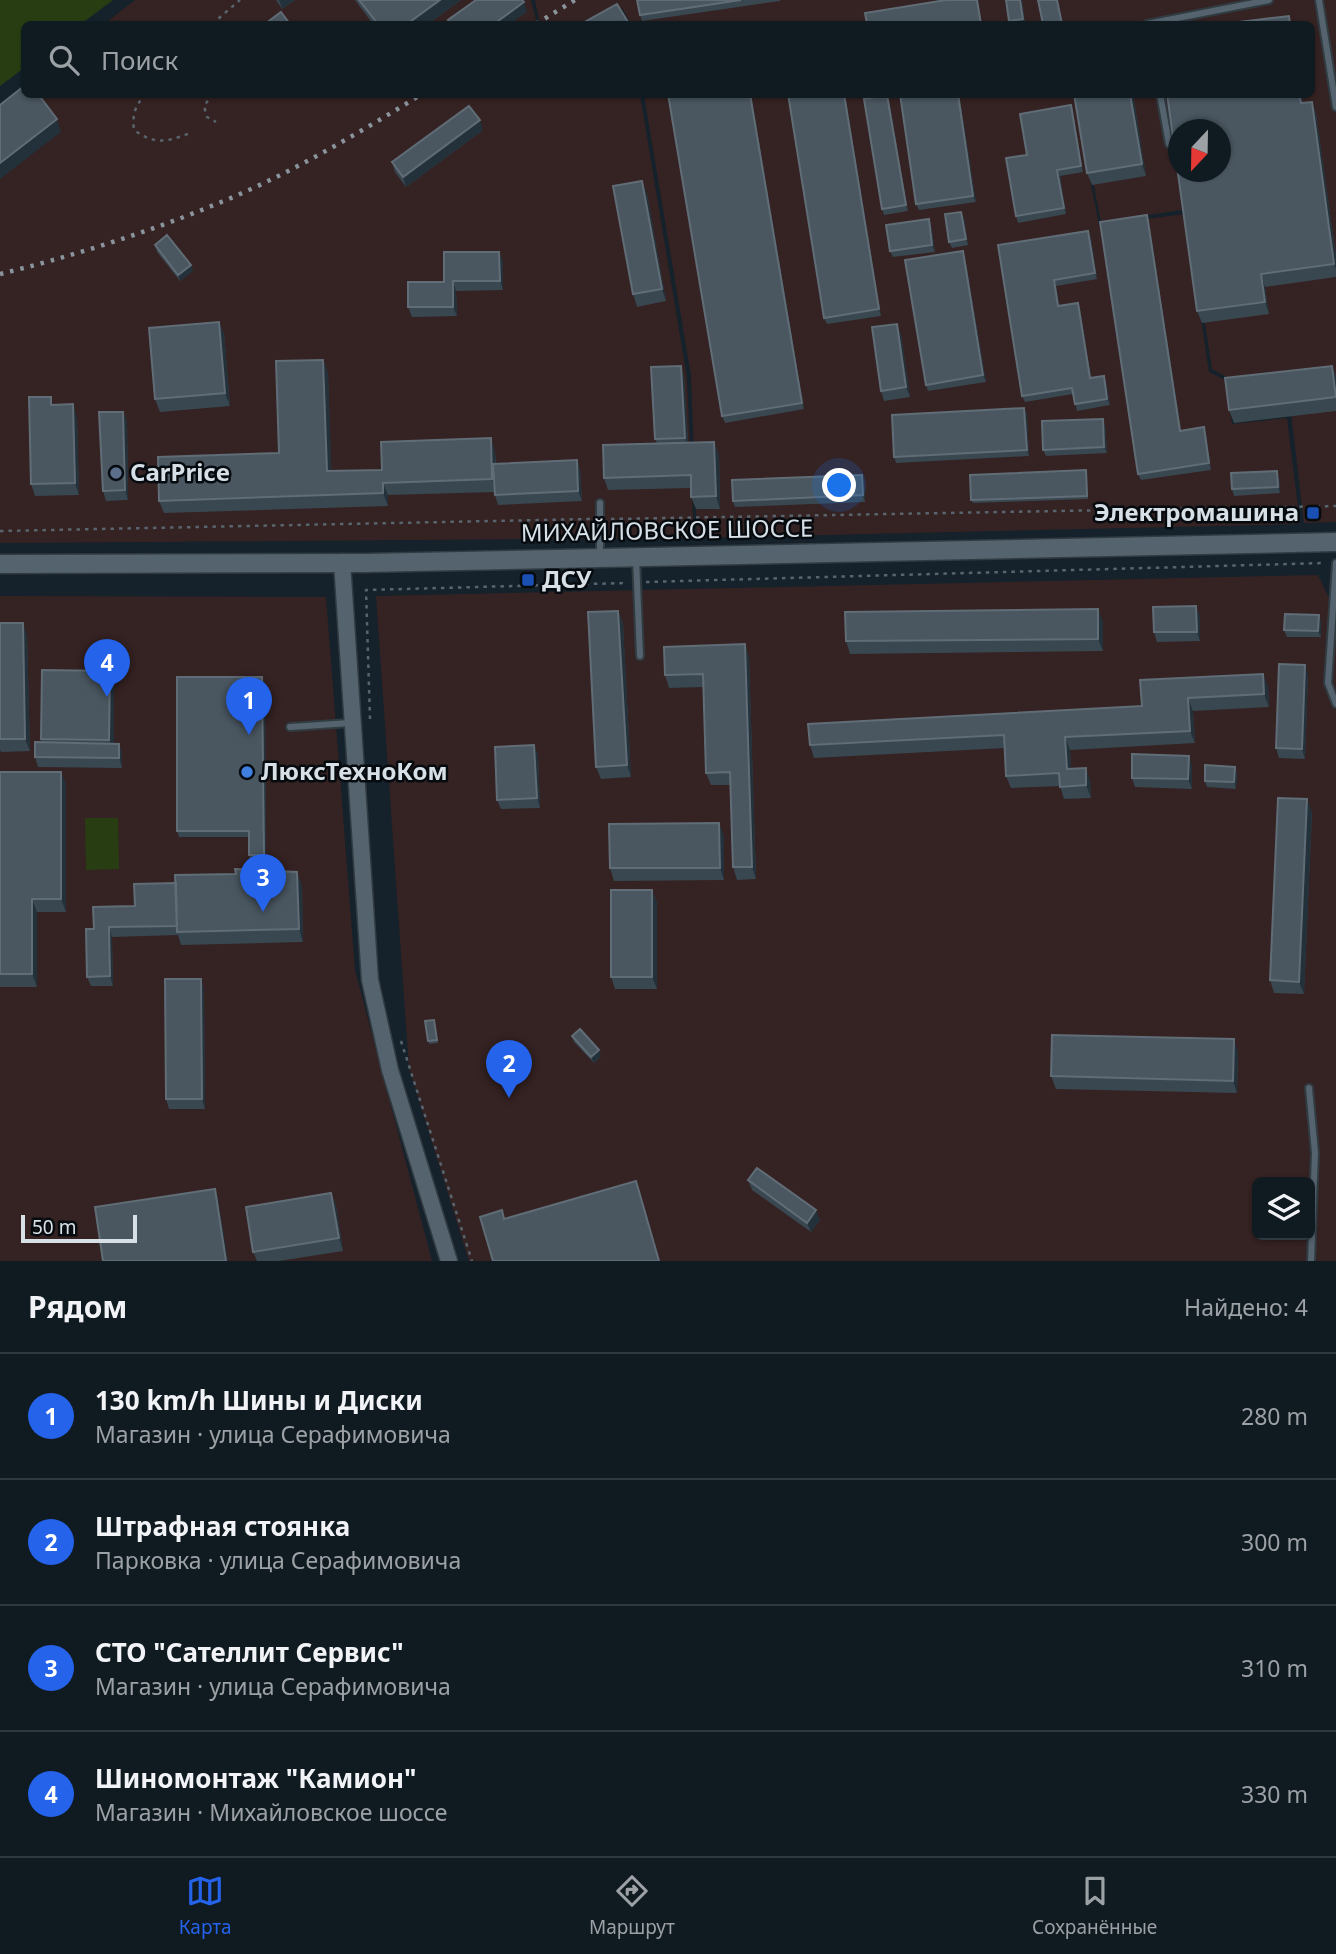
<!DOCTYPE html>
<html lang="ru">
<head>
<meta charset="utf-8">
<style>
  body { margin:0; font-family:"Noto Sans",sans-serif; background:#1e272e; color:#f1f3f6 }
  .controls { position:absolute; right:21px; bottom:21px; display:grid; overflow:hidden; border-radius:10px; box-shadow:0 2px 5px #0004 }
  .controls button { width:63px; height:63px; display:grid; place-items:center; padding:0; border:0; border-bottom:2px solid #30383f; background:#101a21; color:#f1f3f6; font:35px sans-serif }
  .compass { position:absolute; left:1168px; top:119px; width:63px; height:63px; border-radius:50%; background:#101a21; box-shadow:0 2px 5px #0004; rotate:202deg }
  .scale { position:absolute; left:21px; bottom:18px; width:116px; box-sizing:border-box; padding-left:7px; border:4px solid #d8e0e7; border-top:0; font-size:19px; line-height:24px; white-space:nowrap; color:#d8e0e7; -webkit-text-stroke:5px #060b0f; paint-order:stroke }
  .you { position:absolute; left:840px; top:486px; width:24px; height:24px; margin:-18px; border:5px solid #fff; border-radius:50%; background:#1a73e8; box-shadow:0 0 0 10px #1a73e833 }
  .badge { display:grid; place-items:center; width:46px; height:46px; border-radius:50%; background:#2563eb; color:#fff; font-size:23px; font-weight:700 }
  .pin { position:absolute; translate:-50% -58px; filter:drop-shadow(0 2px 4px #0008) }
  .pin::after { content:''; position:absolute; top:37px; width:24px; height:21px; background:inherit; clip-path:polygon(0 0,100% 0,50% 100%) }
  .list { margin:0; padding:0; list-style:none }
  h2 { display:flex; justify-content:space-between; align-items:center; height:91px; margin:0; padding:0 28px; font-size:30px }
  h2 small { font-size:23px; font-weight:400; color:#9ca1a5 }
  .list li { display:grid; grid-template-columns:46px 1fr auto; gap:21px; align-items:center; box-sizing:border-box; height:126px; padding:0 28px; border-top:2px solid #30383f }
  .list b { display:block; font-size:26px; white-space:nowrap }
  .list p { margin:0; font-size:23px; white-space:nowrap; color:#9ca1a5 }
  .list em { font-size:23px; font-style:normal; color:#9ca1a5 }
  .icon { flex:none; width:38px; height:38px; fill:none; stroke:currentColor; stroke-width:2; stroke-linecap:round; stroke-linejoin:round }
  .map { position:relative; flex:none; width:1336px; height:1261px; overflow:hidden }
  .search { position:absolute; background:#101a21; box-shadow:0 2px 5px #0004; left:21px; right:21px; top:21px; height:77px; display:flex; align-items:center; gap:18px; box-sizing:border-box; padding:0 24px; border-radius:10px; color:#9ca1a5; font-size:26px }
  .sheet { height:595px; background:#101a21 }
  nav { display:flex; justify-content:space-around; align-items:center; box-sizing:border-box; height:98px; border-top:2px solid #30383f; background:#101a21; font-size:19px; color:#9ca1a5 }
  nav a { display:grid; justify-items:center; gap:4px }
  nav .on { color:#2563eb }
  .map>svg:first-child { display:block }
  .industrial { fill:#352222; fill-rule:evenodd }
  .green { fill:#283e12 }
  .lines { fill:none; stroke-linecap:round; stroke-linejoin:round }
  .service-casing { stroke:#313b42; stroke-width:10 }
  .tertiary-casing { stroke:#313b42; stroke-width:19 }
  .secondary-casing { stroke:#313b42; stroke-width:21 }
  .path { stroke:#59656e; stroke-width:2.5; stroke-dasharray:3.5 5; stroke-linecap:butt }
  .service { stroke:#54636e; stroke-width:6 }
  .tertiary { stroke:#54636e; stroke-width:16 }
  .secondary { stroke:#54636e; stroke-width:18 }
  .rail { stroke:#8a949c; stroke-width:4.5; stroke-dasharray:3.5 7; stroke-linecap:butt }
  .wall { fill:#394750 }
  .shaded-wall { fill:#23313b }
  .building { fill:#4a5761; stroke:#606c76; stroke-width:2; fill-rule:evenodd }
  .service-dot { fill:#5c6f8a; stroke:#060b0f; stroke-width:2.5 }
  .transit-dot { fill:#1a4fb4; stroke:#060b0f; stroke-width:2.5 }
  .shop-dot { fill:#3f7fe0; stroke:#060b0f; stroke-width:2.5 }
  .labels { text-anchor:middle; stroke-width:5; stroke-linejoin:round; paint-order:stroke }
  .poi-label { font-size:24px; font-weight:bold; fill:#d8e0e7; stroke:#060b0f; text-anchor:start }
  .street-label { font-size:24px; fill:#d8e0e7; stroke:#060b0f }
</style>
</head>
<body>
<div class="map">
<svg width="1336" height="1261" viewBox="0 0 1336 1261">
  <rect width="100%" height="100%" fill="#15222c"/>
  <!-- industrial -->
  <path class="industrial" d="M135 0H531L537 24H104Z
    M535 0H1055L1060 24H631L622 8 587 24H540Z
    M1058 0H1336V522L1304 523 1291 413 1212 369 1188 209 1101 222 1076 95 1312 94V24H1063ZM1178 130H1220V172H1178Z
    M24 94 640 95 687 378 694 538 0 543V109Z
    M644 95H1073L1099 225 1185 214 1209 372 1227 381 1232 424 1287 418 1300 524 697 538 691 376Z
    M1318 575 1336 612V1261H469L409 1068 376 596ZM1257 1182H1310V1235H1257Z
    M0 596 326 597 355 970 432 1261H0Z"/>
  <!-- green -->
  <path class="green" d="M0 0H113L81 24H24V68L0 86Z
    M85 818H118L119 869 86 870Z"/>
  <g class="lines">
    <defs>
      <path id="service" d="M1319 0 1336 107
        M1147 24 1269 0
        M1160 94 1169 144
        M600 555V503
        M636 558 640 656
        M1336 563 1328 683 1336 704
        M290 727 350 723
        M1309 1088 1315 1153 1311 1261"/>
      <path id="tertiary" d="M342 562 370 980 390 1070 449 1261"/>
      <path id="secondary" d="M0 564 366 563 1336 542"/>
    </defs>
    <!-- service casing -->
    <use href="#service" class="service-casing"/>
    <!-- tertiary casing -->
    <use href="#tertiary" class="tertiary-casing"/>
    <!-- secondary casing -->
    <use href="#secondary" class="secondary-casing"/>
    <!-- path -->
    <path class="path" d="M212 24 240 0
      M146 94C135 105 132 115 134 130 155 145 167 142 190 133
      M213 94 204 106 207 117 216 122
      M611 519 1336 506
      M0 531 591 519
      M646 582 1325 563
      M370 719 366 590 626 583
      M401 1041 472 1261"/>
    <!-- service -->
    <use href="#service" class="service"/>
    <!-- tertiary -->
    <use href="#tertiary" class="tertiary"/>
    <!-- secondary -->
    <use href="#secondary" class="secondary"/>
    <!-- rail -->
    <path class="rail" d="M536 24 575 0
      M0 274C66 258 146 233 209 207 283 178 354 136 422 94"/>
  </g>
  <!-- wall -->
  <path class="wall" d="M276 0H295L282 9Z
    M355 0H461L428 24H373Z
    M637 0H780V1L642 21 640 15Z
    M1022 0 1025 24H1010L1009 21Z
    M668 94H751L804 409 725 423 722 416Z
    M845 94 881 316 827 324 824 318Z
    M900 94H959L976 202 919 210 916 204Z
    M1133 94 1146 176 1092 185 1087 173Z
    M889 101 908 211 884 215 882 209Z
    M1312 102 1316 114 1336 256V277L1265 287 1269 314 1202 323 1197 311 1304 103Z
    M1071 105 1073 112 1083 172 1060 176 1066 214 1018 223 1016 216 1027 155Z
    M483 130 406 187 395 172 392 162Z
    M647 194 666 301 637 307 633 294Z
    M961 212 964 218 968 245 952 248 949 242Z
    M929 219 931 225 935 252 893 257 890 251Z
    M1149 222 1181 431 1204 427 1206 434 1211 470 1141 480 1138 474Z
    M1091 238 1097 279 1056 286 1059 306 1078 303 1080 309 1091 378 1104 376 1106 382 1110 405 1077 411 1073 394 1025 402 1022 396 998 245Z
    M155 245 193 271 180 281 157 252Z
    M499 252 503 262V290L456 291 457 316 412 317 408 307 444 282Z
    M965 257 986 382 928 391 926 385Z
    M219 322 224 334 230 406 160 412 155 399Z
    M901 334 910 397 884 401 881 391Z
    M1332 366 1336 377V411L1234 423 1229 410Z
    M328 372 331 471 382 470 495 451 496 464 580 469 582 501 498 505 494 492 388 495V506L164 513 159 501 279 453Z
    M684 376 688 442 719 454 720 509H696L691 497V488L608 490 604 478 657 443 655 439Z
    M54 405 77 417 79 495 35 496 31 484Z
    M1024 408 1027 414 1029 456 896 463 894 457Z
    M123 412 127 421 128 500 106 501 103 491Z
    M1105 425 1107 453 1046 456 1043 450Z
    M1086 470 1087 473 1088 499 973 503 971 500Z
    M1279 477 1280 493 1234 496 1232 489Z
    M864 482 865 502 735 507 733 501Z
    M618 611 623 623 631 777 601 779 596 767Z
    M1200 616V641L1157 642 1154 632Z
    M1321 621V637H1287L1284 630Z
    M1103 622V651L850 654 846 641Z
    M0 623 27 635 30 751 1 752 0 750Z
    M749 657 756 879 737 880 733 867 730 785H711L706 773 703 687 669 688 665 675Z
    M1308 674 1305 759 1279 758 1276 748Z
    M262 677 265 684 266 862H251L249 855V837H179L177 831Z
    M114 684V744H119L122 753V768L38 767 35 757 42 743 41 739Z
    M1268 686 1269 707 1193 711 1195 743 1070 750 1071 769 1090 780 1091 798 1064 799 1060 786 1011 788 1006 776 1005 748 814 758 810 745 1142 706Z
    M538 754 540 808 501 809 497 800Z
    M1192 765V789L1135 787 1132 778Z
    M1235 767 1237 773 1236 789 1207 787 1205 781Z
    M0 772 66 784V912H37V987H0Z
    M1312 812 1304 994 1274 993 1270 980Z
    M724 836V880L614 881 610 868Z
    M302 885 303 942 181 945 178 935 112 937 113 986H91L87 977 94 929 135 906Z
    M652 890 657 903V989H615L611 977Z
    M201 979 204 989 205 1109H169L166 1099Z
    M434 1020 438 1043 429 1044 428 1041Z
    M572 1036 601 1056 594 1063 574 1042Z
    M1238 1052 1237 1093 1056 1089 1051 1076Z
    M748 1180 820 1220 811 1232 752 1190Z
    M331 1193 336 1205 343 1251 279 1261H257L253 1252Z"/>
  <!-- shaded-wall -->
  <path class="shaded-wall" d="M279 0H295L282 9Z
    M440 0H461L428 24H407Z
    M977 0H978L982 24H981Z
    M1020 0H1022L1025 24 1023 19Z
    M524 2 527 12 510 24H494Z
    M750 94H751L804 409 802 403Z
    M844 94H845L881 316 879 309Z
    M958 94H959L976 202 973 196Z
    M1130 94H1133L1146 176 1142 164Z
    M1299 94H1302L1305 116 1301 103Z
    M887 95 889 101 908 211 906 205Z
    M1312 102 1316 114 1336 256V269L1334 264Z
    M1071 105 1073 112 1083 172 1081 166Z
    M57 119 61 132 0 179V163Z
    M480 120 483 130 406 187 403 177Z
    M1057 170 1060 176 1066 214 1064 208Z
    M642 181 647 194 666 301 662 289Z
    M961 212 964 218 968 245 966 239Z
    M1147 215 1149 222 1182 437 1180 431Z
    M929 219 931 225 935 252 932 245Z
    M1088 231 1091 238 1097 279 1095 273Z
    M963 251 965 257 986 382 983 375Z
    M499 252 503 262V290L500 281Z
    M191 265 193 271 180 281 178 275Z
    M1261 274 1265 287 1269 314 1265 302Z
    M1054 280 1056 286 1061 312 1058 306Z
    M453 281 456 291 457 316 453 307Z
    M1078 303 1080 309 1092 385 1090 378Z
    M219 322 224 334 230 406 225 393Z
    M897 324 901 334 910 397 906 387Z
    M323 360 328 372 332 484 327 471Z
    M681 366 684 376 688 447 685 438Z
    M1332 366 1336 377V399V397Z
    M1104 376 1106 382 1110 405 1107 399Z
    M73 404 77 417 79 495 75 483Z
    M1024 408 1027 414 1029 456 1027 450Z
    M123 412 127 421 128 500 125 490Z
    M1103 419 1105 425 1107 453 1104 447Z
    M1204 427 1206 434 1211 470 1209 463Z
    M491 438 495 451 496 492 492 479Z
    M714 442 719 454 720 509 716 496Z
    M577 460 580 469 582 501 578 491Z
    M1277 471 1279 477 1280 493 1278 487Z
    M862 475 864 482 865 502 863 495Z
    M383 483 388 495V506L383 493Z
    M1196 606 1200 616V641L1197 632Z
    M1098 609 1103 622V651L1098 639Z
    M618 611 623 623 631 777 627 765Z
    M1319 615 1321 621V637L1318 631Z
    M23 623 27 635 30 751 25 739Z
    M745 644 749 657 756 879 752 867Z
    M1305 665 1308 674 1305 759 1302 749Z
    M110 671 114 684V752L109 740Z
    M1263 674 1268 686 1269 707 1264 694Z
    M262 677 265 684 266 862 264 855Z
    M1188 698 1193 711 1195 743 1190 731Z
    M1065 737 1070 750 1072 781 1067 769Z
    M119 744 122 753V768L119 758Z
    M534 745 538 754 540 808 537 798Z
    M1189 756 1192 765V789L1188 779Z
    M1235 767 1237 773 1236 789 1234 782Z
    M1086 768 1090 780 1091 798 1086 785Z
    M61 772 66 784V912L61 899Z
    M1307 799 1312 812 1304 994 1299 982Z
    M719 823 724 836V880L720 868Z
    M297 872 302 885 303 942 299 929Z
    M652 890 657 903V989L652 977Z
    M32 899 37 912V987L32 974Z
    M109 927 112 937 113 986 110 976Z
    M201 979 204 989 205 1109 202 1099Z
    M1234 1039 1238 1052 1237 1093 1233 1081Z
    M599 1050 601 1056 594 1063 591 1057Z
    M636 1181 640 1193 660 1261H659Z
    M215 1189 218 1198 228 1261H226Z
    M331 1193 336 1205 343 1251 339 1238Z
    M816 1210 820 1220 811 1232 807 1223Z"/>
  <!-- building -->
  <path class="building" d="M359 0H440L407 24H378Z
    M476 0H522L524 2 494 24H452L448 20Z
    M637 0H741L640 15Z
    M946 0H977L981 24H867L865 13Z
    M1006 0H1020L1023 19 1009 21Z
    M1038 0H1057L1062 24H1043Z
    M617 4 628 22 624 24H581Z
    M281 12 290 24H265Z
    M1289 16 1290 24H1222Z
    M24 86V94H38L57 119 0 163V105Z
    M668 94H750L802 403 722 416Z
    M788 94H844L879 309 824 318Z
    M900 94H958L973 196 916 204Z
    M1074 94H1130L1142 164 1087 173Z
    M1167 94H1299L1301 103 1312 102 1334 264 1261 274 1265 302 1197 311ZM1179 130H1221V172H1179Z
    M887 95 906 205 882 209 864 99Z
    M1071 105 1081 166 1057 170 1064 208 1016 216 1006 158 1027 155 1020 114Z
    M469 106 480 120 403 177 392 162Z
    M642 181 662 289 633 294 613 186Z
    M961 212 966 239 949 242 945 214Z
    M1147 215 1180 431 1204 427 1209 463 1138 474 1100 222Z
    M929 219 932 245 890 251 886 225Z
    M1088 231 1095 273 1054 280 1058 306 1078 303 1090 378 1104 376 1107 399 1075 404 1072 388 1022 396 998 245Z
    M167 235 191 265 178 275 155 245Z
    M963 251 983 375 926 385 905 260Z
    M444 252H499L500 281H453V307H408V282H444Z
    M219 322 225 393 155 399 149 328Z
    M897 324 906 387 881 391 872 327Z
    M323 360 327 471 382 470 381 442 491 438 492 479 383 483V493L159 501 158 457 279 453 276 361Z
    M681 366 685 438 655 439 651 367Z
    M1332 366 1336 397 1229 410 1225 378Z
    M29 397H51V405L73 404 75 483 31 484Z
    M1024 408 1027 450 894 457 892 415Z
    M99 412H123L125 490 103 491Z
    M1103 419 1104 447 1043 450 1042 421Z
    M714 442 716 496 691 497V475L604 478 603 445Z
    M577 460 578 491 495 495 493 464Z
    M1086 470 1087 496 971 500 970 475Z
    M1277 471 1278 487 1232 489 1231 473Z
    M862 475 863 495 733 501 732 480Z
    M1196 606 1197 632H1154L1153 607Z
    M1098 609V639L846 641 845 612Z
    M618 611 627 765 596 767 588 612Z
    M1285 614 1319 615 1318 631 1284 630Z
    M0 623H23L25 739H0Z
    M745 644 752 867H733L730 772 706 773 703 674 665 675 664 647Z
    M1279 664 1305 665 1302 749 1276 748Z
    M42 670 110 671 109 740 41 739Z
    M1263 674 1264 694 1188 698 1190 731 1065 737 1067 769 1086 768V785L1060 787 1059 773 1006 776 1004 735 810 745 808 724 1142 706 1140 680Z
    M177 677H262L264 855H249V831H177Z
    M35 742 119 744V758L35 757Z
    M534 745 537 798 497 800 495 747Z
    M1132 754 1189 756 1188 779 1132 778Z
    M1205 765 1235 767 1234 782 1205 781Z
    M0 772H61V899H32V974H0Z
    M1278 798 1307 799 1299 982 1270 980Z
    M719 823 720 868H610L609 824Z
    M235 869 297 872 299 929 177 932 175 875 236 874Z
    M176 883 177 926 109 927 110 976 87 977 86 929H94L93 907 135 906 134 884Z
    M611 890H652V977H611Z
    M165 979H201L202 1099H166Z
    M434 1020 437 1040 428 1041 425 1021Z
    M580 1029 599 1050 591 1057 572 1036Z
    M1052 1035 1234 1039 1233 1081 1051 1076Z
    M757 1168 816 1210 807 1223 748 1180Z
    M636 1181 659 1261H493L480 1217 502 1210 504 1219Z
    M215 1189 226 1261H103L95 1207Z
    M331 1193 339 1238 253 1252 246 1207Z"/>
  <!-- markers -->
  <circle class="service-dot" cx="116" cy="473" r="7"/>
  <g class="transit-dot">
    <rect x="1306" y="506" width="14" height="14" rx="3.5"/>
    <rect x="521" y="573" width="14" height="14" rx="3.5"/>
  </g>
  <circle class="shop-dot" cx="247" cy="772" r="7"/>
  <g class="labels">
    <!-- poi labels -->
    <g class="poi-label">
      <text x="130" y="481">CarPrice</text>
      <text x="1299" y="521" text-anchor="end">Электромашина</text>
      <text x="542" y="588">ДСУ</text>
      <text x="261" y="780">ЛюксТехноКом</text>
    </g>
    <!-- street labels -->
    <g class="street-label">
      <text transform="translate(667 531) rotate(-1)" y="8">МИХАЙЛОВСКОЕ ШОССЕ</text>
    </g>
  </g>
</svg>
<div class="controls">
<button><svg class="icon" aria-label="layers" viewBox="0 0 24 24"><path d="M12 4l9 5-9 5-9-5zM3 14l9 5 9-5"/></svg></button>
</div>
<svg class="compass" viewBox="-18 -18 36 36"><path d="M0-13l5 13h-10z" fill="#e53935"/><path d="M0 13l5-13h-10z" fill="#9ca1a5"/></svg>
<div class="scale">50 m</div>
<div class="you"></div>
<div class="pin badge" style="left:249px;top:735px">1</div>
<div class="pin badge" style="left:509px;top:1098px">2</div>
<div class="pin badge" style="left:263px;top:912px">3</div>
<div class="pin badge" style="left:107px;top:697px">4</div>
<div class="search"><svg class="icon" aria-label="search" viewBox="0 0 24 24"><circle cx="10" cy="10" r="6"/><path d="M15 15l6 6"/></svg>Поиск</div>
</div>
<section class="sheet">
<h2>Рядом<small>Найдено: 4</small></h2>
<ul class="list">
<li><span class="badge">1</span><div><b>130 km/h Шины и Диски</b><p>Магазин · улица Серафимовича</p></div><em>280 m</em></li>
<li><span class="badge">2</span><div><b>Штрафная стоянка</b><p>Парковка · улица Серафимовича</p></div><em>300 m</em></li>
<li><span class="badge">3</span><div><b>СТО &quot;Сателлит Сервис&quot;</b><p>Магазин · улица Серафимовича</p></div><em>310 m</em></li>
<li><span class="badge">4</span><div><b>Шиномонтаж &quot;Камион&quot;</b><p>Магазин · Михайловское шоссе</p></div><em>330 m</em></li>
</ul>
</section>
<nav>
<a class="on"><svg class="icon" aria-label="map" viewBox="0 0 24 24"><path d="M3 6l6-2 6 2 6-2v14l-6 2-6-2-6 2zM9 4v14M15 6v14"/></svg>Карта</a>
<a><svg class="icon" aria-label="directions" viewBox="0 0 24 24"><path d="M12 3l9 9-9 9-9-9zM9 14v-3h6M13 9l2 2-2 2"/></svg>Маршрут</a>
<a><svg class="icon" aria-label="saved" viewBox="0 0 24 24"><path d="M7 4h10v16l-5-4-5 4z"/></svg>Сохранённые</a>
</nav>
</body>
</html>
